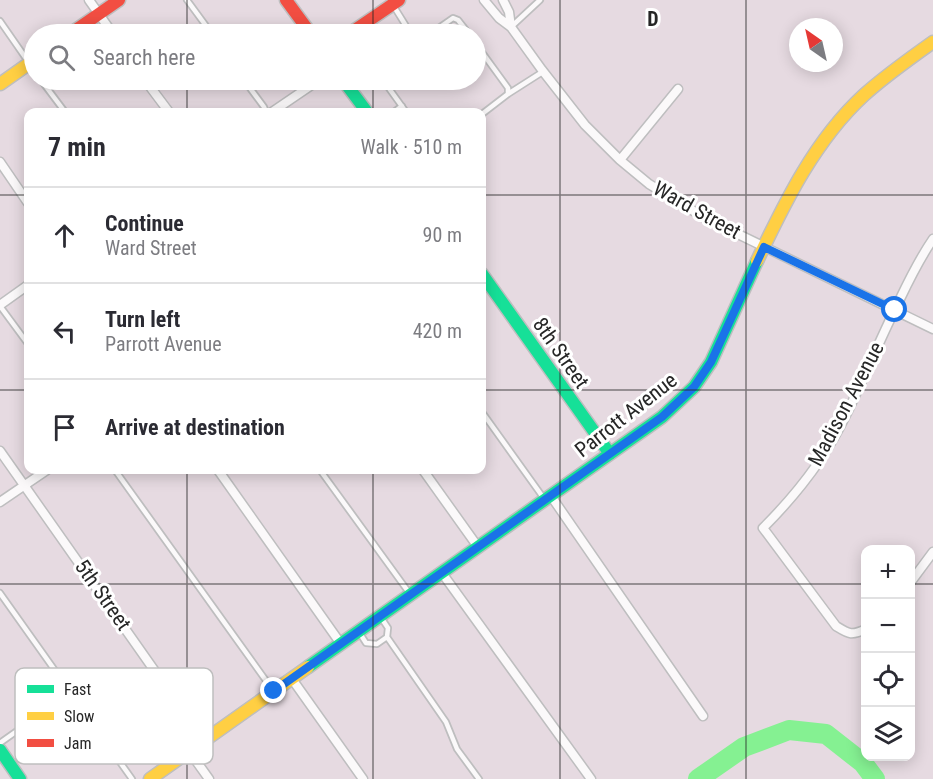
<!DOCTYPE html>
<html lang="en">
<head>
<meta charset="utf-8">
<style>
  body { margin:0; font-family:"Roboto Condensed",sans-serif; background:#f2f2f3; color:#2b2b33 }
  .controls { position:absolute; right:18px; bottom:18px; display:grid; overflow:hidden; border-radius:12px; box-shadow:0 3px 15px #0003 }
  .controls button { width:54px; height:54px; display:grid; place-items:center; padding:0; border:0; border-bottom:2px solid #e1e1e2; background:#fff; color:#2b2b33; font:30px sans-serif }
  .compass { position:absolute; left:789px; top:18px; width:54px; height:54px; border-radius:50%; background:#fff; box-shadow:0 3px 15px #0003; rotate:326deg }
  .stop { position:absolute; width:18px; height:18px; margin:-14px; border:4px solid #1a73e8; border-radius:50%; background:#fff }
  .stop.end { background:#1a73e8; border-color:#fff; box-shadow:0 2px 6px #0008 }
  .list { margin:0; padding:0; list-style:none }
  h2 { display:flex; justify-content:space-between; align-items:center; height:78px; margin:0; padding:0 24px; font-size:26px }
  h2 small { font-size:20px; font-weight:400; color:#7c7c81 }
  .list li { display:grid; grid-template-columns:39px 1fr auto; gap:18px; align-items:center; box-sizing:border-box; height:96px; padding:0 24px; border-top:2px solid #e1e1e2 }
  .list b { display:block; font-size:22px; white-space:nowrap }
  .list p { margin:0; font-size:20px; white-space:nowrap; color:#7c7c81 }
  .list em { font-size:20px; font-style:normal; color:#7c7c81 }
  .icon { flex:none; width:33px; height:33px; fill:none; stroke:currentColor; stroke-width:2; stroke-linecap:round; stroke-linejoin:round }
  .map { position:relative; flex:none; width:933px; height:779px; overflow:hidden }
  .search { position:absolute; background:#fff; box-shadow:0 3px 15px #0003; left:24px; top:24px; width:462px; height:66px; display:flex; align-items:center; gap:15px; box-sizing:border-box; padding:0 21px; border-radius:33px; color:#7c7c81; font-size:22px }
  .panel { position:absolute; background:#fff; box-shadow:0 3px 15px #0003; left:24px; top:108px; width:462px; height:366px; border-radius:12px }
  .map>svg:first-child { display:block }
  .lines { fill:none; stroke-linecap:round; stroke-linejoin:round }
  .river { stroke:#85f192; stroke-width:20 }
  .lane-casing { stroke:#bebebf; stroke-width:8 }
  .street-casing { stroke:#bebebf; stroke-width:11 }
  .fast-casing { stroke:#bebebf; stroke-width:15 }
  .slow-casing { stroke:#bebebf; stroke-width:15 }
  .jam-casing { stroke:#bebebf; stroke-width:15 }
  .lane { stroke:#fbf9fa; stroke-width:4.5 }
  .street { stroke:#fbf9fa; stroke-width:8 }
  .fast { stroke:#16e098; stroke-width:12 }
  .slow { stroke:#ffcf43; stroke-width:12 }
  .jam { stroke:#f24e42; stroke-width:12 }
  .route { stroke:#1a73e8; stroke-width:8 }
  .grid { fill:none; stroke:#262626; stroke-width:1.5; stroke-opacity:0.55 }
  .labels { text-anchor:middle; stroke-width:6; stroke-linejoin:round; paint-order:stroke }
  .street-label { font-size:21px; fill:#262626; stroke:#fff }
  .key { fill:#fff; stroke:#bebebe; stroke-width:1.5 }
  .key-label { font-size:16px; fill:#262626 }
  .grid-label { font-size:20px; text-anchor:middle; font-weight:bold; fill:#262626; stroke:#fff; stroke-width:6; stroke-linejoin:round; paint-order:stroke }
</style>
</head>
<body>
<div class="map">
<svg width="933" height="779" viewBox="0 0 933 779">
  <rect width="100%" height="100%" fill="#e6dae1"/>
  <g class="lines">
    <!-- river -->
    <path class="river" d="M698 779 744 747 789 730 826 734 863 763 875 779"/>
    <defs>
      <path id="lane" d="M187 0 212 34
        M393 5 411 34
        M0 21 34 70
        M511 27 540 0
        M430 34 453 18 458 20 469 34
        M476 44 508 88V94L482 114
        M41 80 65 112
        M244 80 264 107 266 112
        M383 80 406 112
        M508 94 544 71
        M394 112 402 106
        M0 306 28 344
        M482 412 545 500
        M115 470 272 689
        M320 470 410 594
        M0 593 132 779
        M359 632 366 643 377 644 387 637 388 628 380 616
        M387 637 446 722 457 749 479 779
        M0 743 55 704"/>
      <path id="street" d="M89 0 113 34
        M484 0 499 18 511 27 542 70 585 125 620 160 649 184 705 218 933 329
        M503 0 509 12 511 27
        M145 80 169 112
        M272 112 319 80
        M620 160 678 89
        M0 162 28 203
        M0 305 28 285
        M0 451 204 741
        M218 470 341 644
        M423 470 478 547
        M551 496 703 716
        M0 502 47 470
        M442 573 591 779
        M910 583 933 552
        M866 629C851 636 849 634 836 626L763 528C796 495 826 457 846 415 865 376 881 337 900 299 910 278 920 258 933 239
        M292 679 363 779
        M189 751 209 779"/>
      <path id="fast" d="M343 80 367 112
        M482 274 610 454
        M308 667 662 417 694 387 711 362 757 261
        M0 750 20 779"/>
      <path id="slow" d="M0 84 34 60
        M757 261C785 202 815 140 864 95 885 76 909 59 933 42
        M150 779 308 667"/>
      <path id="jam" d="M286 0 311 34
        M70 34 119 0
        M349 34 399 0"/>
    </defs>
    <!-- lane casing -->
    <use href="#lane" class="lane-casing"/>
    <!-- street casing -->
    <use href="#street" class="street-casing"/>
    <!-- fast casing -->
    <use href="#fast" class="fast-casing"/>
    <!-- slow casing -->
    <use href="#slow" class="slow-casing"/>
    <!-- jam casing -->
    <use href="#jam" class="jam-casing"/>
    <!-- lane -->
    <use href="#lane" class="lane"/>
    <!-- street -->
    <use href="#street" class="street"/>
    <!-- fast -->
    <use href="#fast" class="fast"/>
    <!-- slow -->
    <use href="#slow" class="slow"/>
    <!-- jam -->
    <use href="#jam" class="jam"/>
  </g>
  <g class="lines">
    <!-- route -->
    <path class="route" d="M274 691 662 417 694 387 711 362 764 247 895 310"/>
  </g>
  <!-- grid -->
  <path class="grid" d="M187 0V34M373 0V34M560 0V779M746 0V779M187 80V112M373 80V112M0 195H28M482 195H933M0 390H28M482 390H933M187 470V779M373 470V779M0 584H866M910 584H933"/>
  <g class="labels">
    <!-- street labels -->
    <g class="street-label">
      <text transform="translate(697 210) rotate(29)" y="7">Ward Street</text>
      <text transform="translate(561 353) rotate(55)" y="7">8th Street</text>
      <text transform="translate(846 404) rotate(-62)" y="7">Madison Avenue</text>
      <text transform="translate(626 415) rotate(-38)" y="7">Parrott Avenue</text>
      <text transform="translate(103 595) rotate(55)" y="7">5th Street</text>
    </g>
  </g>
  <!-- legend -->
  <rect x="15" y="668" width="198" height="96" rx="9" class="key"/>
  <rect x="27" y="685" width="27" height="8" fill="#16e098"/>
  <rect x="27" y="712" width="27" height="8" fill="#ffcf43"/>
  <rect x="27" y="739" width="27" height="8" fill="#f24e42"/>
  <g class="key-label">
    <text x="64" y="695">Fast</text>
    <text x="64" y="722">Slow</text>
    <text x="64" y="749">Jam</text>
  </g>
  <g class="grid-label">
    <text x="653" y="26">D</text>
  </g>
</svg>
<div class="controls">
<button>+</button>
<button>−</button>
<button><svg class="icon" aria-label="locate" viewBox="0 0 24 24"><circle cx="12" cy="12" r="6"/><path d="M12 2v4M12 18v4M2 12h4M18 12h4"/></svg></button>
<button><svg class="icon" aria-label="layers" viewBox="0 0 24 24"><path d="M12 4l9 5-9 5-9-5zM3 14l9 5 9-5"/></svg></button>
</div>
<svg class="compass" viewBox="-18 -18 36 36"><path d="M0-13l5 13h-10z" fill="#e53935"/><path d="M0 13l5-13h-10z" fill="#7c7c81"/></svg>
<div class="stop" style="left:895px;top:310px"></div>
<div class="stop end" style="left:274px;top:691px"></div>
<div class="search"><svg class="icon" aria-label="search" viewBox="0 0 24 24"><circle cx="10" cy="10" r="6"/><path d="M15 15l6 6"/></svg>Search here</div>
<section class="panel">
<h2>7 min<small>Walk · 510 m</small></h2>
<ul class="list">
<li><svg class="icon" aria-label="ahead" viewBox="0 0 24 24"><path d="M12 20V5M6 11l6-6 6 6"/></svg><div><b>Continue</b><p>Ward Street</p></div><em>90 m</em></li>
<li><svg class="icon" aria-label="left" viewBox="0 0 24 24"><path d="M17 20v-9H6M10 6l-5 5 5 5"/></svg><div><b>Turn left</b><p>Parrott Avenue</p></div><em>420 m</em></li>
<li><svg class="icon" aria-label="arrive" viewBox="0 0 24 24"><path d="M6 21V4h12l-3 4 3 4H6"/></svg><div><b>Arrive at destination</b></div></li>
</ul>
</section>
</div>
</body>
</html>
